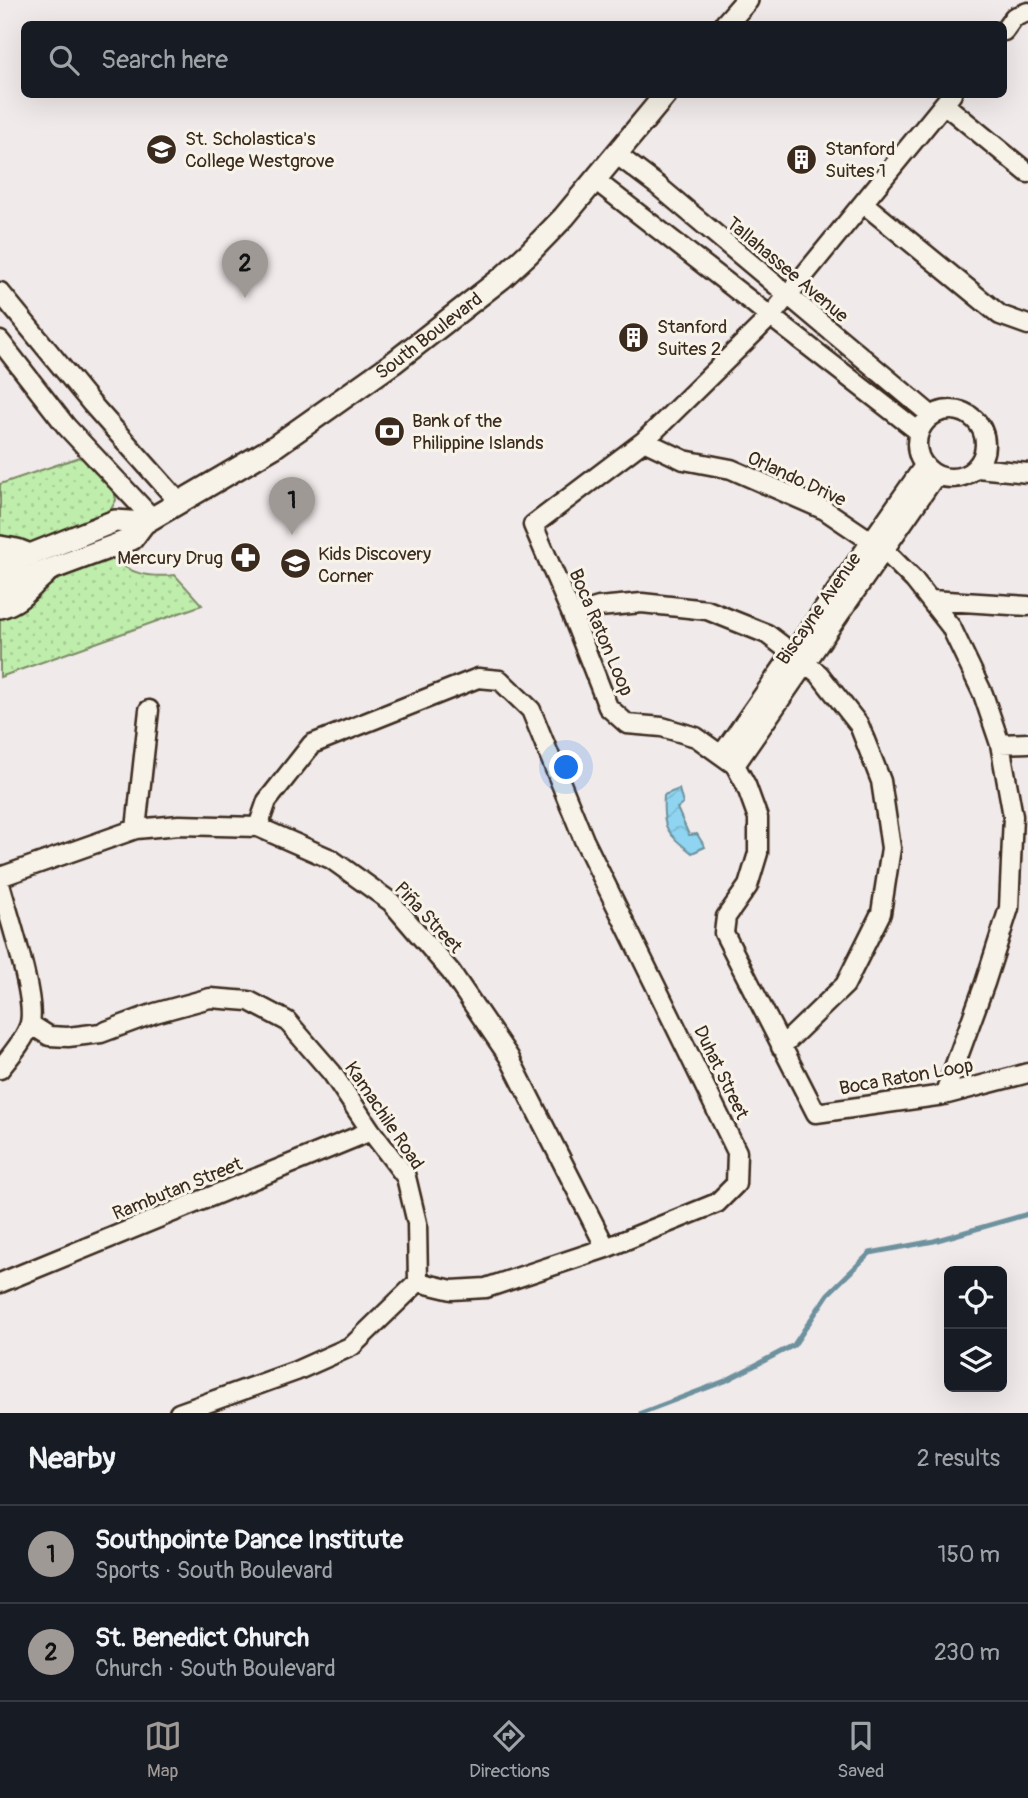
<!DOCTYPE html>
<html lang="en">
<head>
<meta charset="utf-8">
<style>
  body { margin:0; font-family:Pangolin,sans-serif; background:#242831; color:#f1f3f6 }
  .controls { position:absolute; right:21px; bottom:21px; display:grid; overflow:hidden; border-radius:10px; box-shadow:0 7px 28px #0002 }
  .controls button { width:63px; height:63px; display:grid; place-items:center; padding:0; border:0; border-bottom:2px solid #363941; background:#171b24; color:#f1f3f6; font:35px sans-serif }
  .you { position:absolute; left:567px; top:768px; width:24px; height:24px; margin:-18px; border:5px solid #fff; border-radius:50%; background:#1a73e8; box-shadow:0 0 0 10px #1a73e833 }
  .badge { display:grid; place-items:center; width:46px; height:46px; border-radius:50%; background:#9f9995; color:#111; font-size:23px; font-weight:700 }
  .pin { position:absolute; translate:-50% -58px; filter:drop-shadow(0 2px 4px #0008) }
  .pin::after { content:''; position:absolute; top:37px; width:24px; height:21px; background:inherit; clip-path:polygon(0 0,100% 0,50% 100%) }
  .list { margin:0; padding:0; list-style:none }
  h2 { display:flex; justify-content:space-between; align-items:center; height:91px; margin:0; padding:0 28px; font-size:30px }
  h2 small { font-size:23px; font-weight:400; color:#9ea1a6 }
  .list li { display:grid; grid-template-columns:46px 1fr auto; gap:21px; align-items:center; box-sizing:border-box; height:98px; padding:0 28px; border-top:2px solid #363941 }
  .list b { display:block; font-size:26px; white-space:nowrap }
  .list p { margin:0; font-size:23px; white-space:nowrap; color:#9ea1a6 }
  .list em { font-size:23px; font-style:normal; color:#9ea1a6 }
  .icon { flex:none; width:38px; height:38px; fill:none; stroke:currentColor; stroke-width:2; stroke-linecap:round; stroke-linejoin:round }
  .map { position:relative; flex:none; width:1028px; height:1413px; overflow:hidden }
  .search { position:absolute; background:#171b24; box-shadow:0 7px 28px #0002; left:21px; right:21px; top:21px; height:77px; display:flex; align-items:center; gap:18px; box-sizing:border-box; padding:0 24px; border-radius:10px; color:#9ea1a6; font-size:26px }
  .sheet { height:287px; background:#171b24 }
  nav { display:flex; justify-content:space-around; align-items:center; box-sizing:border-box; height:98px; border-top:2px solid #363941; background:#171b24; font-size:19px; color:#9ea1a6 }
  nav a { display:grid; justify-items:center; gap:4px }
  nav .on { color:#9f9995 }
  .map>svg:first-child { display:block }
  .park { fill:url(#park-dots); stroke:#7d8c65; stroke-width:2 }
  .water { fill:url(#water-waves); stroke:#6d919d; stroke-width:2 }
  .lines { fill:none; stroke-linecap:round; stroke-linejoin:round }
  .stream { stroke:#6d919d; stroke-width:5 }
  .minor-casing { stroke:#3b2a1e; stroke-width:23 }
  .tertiary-casing { stroke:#3b2a1e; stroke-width:26 }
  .minor { stroke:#f7f3e8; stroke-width:18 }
  .tertiary { stroke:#f7f3e8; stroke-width:21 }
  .labels { text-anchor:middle; stroke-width:6; stroke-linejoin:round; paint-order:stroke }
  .poi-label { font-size:19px; fill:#3b2a1e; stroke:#f7f3e8; text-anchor:start }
  .street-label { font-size:19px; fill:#3b2a1e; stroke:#f7f3e8 }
</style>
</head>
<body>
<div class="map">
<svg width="1028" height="1413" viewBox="0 0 1028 1413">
  <defs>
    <pattern id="park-dots" width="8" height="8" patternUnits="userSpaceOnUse" patternTransform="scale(1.75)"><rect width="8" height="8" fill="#bfeeac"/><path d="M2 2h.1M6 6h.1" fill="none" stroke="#a5cc94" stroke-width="1.8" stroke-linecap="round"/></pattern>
    <pattern id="water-waves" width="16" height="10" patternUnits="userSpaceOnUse" patternTransform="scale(1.75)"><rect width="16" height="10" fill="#8fd5f1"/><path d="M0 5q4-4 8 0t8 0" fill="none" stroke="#7cb7ce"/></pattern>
  </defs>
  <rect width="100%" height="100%" fill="#f1eaeb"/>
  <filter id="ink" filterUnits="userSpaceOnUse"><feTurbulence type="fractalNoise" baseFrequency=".0143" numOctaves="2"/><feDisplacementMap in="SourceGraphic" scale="14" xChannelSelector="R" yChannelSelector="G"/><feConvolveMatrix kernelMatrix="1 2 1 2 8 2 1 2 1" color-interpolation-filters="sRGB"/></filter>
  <g filter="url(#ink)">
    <!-- park -->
    <path class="park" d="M86 455 113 485 116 500 108 515 27 546 0 543V484Z
      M110 556C130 574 148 578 175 575L202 605 0 677V613L54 576Z"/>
    <!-- water -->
    <path class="water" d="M679 789 683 804 677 808 689 835 697 834 705 847 692 853C666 833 662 828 664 795Z"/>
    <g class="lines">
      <!-- stream -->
      <path class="stream" d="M641 1413 725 1381 794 1345 828 1294 870 1253 934 1241 1028 1214"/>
      <defs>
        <path id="minor" d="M1004 31 1014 17 1028 12
          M952 94 770 317 644 441 533 525 572 615 608 707 627 724 662 727 696 737 735 765 746 785 758 818V853L748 886 726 917 724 933 816 1113 944 1095 1028 1073
          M944 104 1028 173
          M616 154 657 185 932 416
          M595 180 919 432
          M863 203 1000 315 1028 325
          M0 292 91 403 179 502
          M0 341 66 426 152 518
          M917 444a34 34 0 1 1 68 0a34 34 0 1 1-68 0Z
          M644 441 684 460 731 469 825 510 884 550 914 580 951 627 983 694 1000 744 1013 816 1009 908 985 983 944 1095
          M977 468 1028 473
          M930 600 1028 606
          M572 615 599 607 642 603 707 610 767 634 792 653 819 674 859 725 881 781 891 848 881 913 845 985 781 1047
          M1000 744 1028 743
          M722 754 924 466
          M735 765 936 475
          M258 827 267 801 312 744 478 678 500 680 531 710 584 840 737 1152 736 1184 717 1203 606 1248 486 1288 452 1290 418 1282
          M136 829 149 710
          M0 877 136 829 179 825 258 827 331 859 391 902 451 972 509 1057 606 1248
          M0 884C8 914 36 997 30 1023 27 1037 9 1058 0 1069
          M30 1024 49 1036 68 1037 101 1033 155 1013 210 998 249 1001 287 1021 332 1073 371 1131 406 1177 417 1223 418 1282 352 1346 296 1371 179 1413
          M0 1283 371 1131"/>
        <g id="tertiary">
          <path d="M726 24 747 0"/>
          <path d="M0 547 17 550 30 555"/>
          <path d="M0 567 115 521 144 523"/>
          <path id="s1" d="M0 588 132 539 144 523 274 447 393 363 502 278 529 253 564 217 666 94"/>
          <path d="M0 607C22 601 28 588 45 574"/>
        </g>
      </defs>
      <!-- minor casing -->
      <use href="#minor" class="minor-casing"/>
      <!-- tertiary casing -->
      <use href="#tertiary" class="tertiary-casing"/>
      <!-- minor -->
      <use href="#minor" class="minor"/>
      <!-- tertiary -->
      <use href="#tertiary" class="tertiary"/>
    </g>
  </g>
  <!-- icons -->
  <defs>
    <symbol id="university-disc" viewBox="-11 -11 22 22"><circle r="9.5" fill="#3b2a1e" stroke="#f7f3e8"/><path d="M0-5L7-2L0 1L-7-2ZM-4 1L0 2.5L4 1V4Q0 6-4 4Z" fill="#fff"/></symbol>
    <symbol id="building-disc" viewBox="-11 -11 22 22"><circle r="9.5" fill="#3b2a1e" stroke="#f7f3e8"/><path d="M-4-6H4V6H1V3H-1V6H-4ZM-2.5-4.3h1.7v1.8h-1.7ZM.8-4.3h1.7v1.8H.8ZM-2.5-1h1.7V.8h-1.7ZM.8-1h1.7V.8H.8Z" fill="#fff"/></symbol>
    <symbol id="bank-disc" viewBox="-11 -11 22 22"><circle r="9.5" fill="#3b2a1e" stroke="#f7f3e8"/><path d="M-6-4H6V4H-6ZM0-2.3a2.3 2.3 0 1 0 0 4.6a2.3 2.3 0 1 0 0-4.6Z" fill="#fff"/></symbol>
    <symbol id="pharmacy-disc" viewBox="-11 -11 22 22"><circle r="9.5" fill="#3b2a1e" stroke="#f7f3e8"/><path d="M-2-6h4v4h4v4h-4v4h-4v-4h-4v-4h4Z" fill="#fff"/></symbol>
    <symbol id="school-disc" viewBox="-11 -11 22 22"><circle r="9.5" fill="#3b2a1e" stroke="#f7f3e8"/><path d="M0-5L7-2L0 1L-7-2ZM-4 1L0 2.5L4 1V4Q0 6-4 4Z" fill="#fff"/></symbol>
  </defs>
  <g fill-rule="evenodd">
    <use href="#university-disc" x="144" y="132" width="35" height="35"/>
    <use href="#building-disc" x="784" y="142" width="35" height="35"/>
    <use href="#building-disc" x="616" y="320" width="35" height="35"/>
    <use href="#bank-disc" x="372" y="414" width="35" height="35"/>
    <use href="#pharmacy-disc" x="228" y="540" width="35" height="35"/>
    <use href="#school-disc" x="278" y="546" width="35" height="35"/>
  </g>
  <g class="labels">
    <!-- poi labels -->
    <g class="poi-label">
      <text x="185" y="145">St. Scholastica's<tspan x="185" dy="22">College Westgrove</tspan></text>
      <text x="825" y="155">Stanford<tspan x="825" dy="22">Suites 1</tspan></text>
      <text x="657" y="333">Stanford<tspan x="657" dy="22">Suites 2</tspan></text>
      <text x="412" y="427">Bank of the<tspan x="412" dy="22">Philippine Islands</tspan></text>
      <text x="318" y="560">Kids Discovery<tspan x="318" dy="22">Corner</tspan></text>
      <text x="223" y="564" text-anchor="end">Mercury Drug</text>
    </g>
    <!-- street labels -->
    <g class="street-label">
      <text transform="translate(788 269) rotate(40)" y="7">Tallahassee Avenue</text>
      <text dy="7" stroke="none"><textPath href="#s1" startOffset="502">South Boulevard</textPath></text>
      <text transform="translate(797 478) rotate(25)" y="7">Orlando Drive</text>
      <text transform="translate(818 608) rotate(-55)" y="7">Biscayne Avenue</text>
      <text transform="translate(602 632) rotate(67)" y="7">Boca Raton Loop</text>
      <text transform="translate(429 917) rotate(47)" y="7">Piña Street</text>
      <text transform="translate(722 1072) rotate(64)" y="7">Duhat Street</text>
      <text transform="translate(906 1076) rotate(-10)" y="7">Boca Raton Loop</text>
      <text transform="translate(385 1115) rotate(56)" y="7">Kamachile Road</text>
      <text transform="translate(177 1188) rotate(-22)" y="7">Rambutan Street</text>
    </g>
  </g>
</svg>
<div class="controls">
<button><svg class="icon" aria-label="locate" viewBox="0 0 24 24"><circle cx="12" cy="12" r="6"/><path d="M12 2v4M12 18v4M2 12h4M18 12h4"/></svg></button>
<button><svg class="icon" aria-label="layers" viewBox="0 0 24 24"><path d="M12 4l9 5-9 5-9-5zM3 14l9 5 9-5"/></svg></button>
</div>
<div class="you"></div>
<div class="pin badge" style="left:292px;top:535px">1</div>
<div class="pin badge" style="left:245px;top:298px">2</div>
<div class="search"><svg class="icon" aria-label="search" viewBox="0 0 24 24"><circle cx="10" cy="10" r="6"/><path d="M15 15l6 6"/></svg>Search here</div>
</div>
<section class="sheet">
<h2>Nearby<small>2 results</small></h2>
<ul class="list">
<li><span class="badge">1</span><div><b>Southpointe Dance Institute</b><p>Sports · South Boulevard</p></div><em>150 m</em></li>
<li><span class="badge">2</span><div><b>St. Benedict Church</b><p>Church · South Boulevard</p></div><em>230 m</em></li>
</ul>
</section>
<nav>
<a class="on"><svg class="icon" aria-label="map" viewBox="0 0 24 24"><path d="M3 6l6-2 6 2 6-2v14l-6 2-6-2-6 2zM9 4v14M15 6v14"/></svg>Map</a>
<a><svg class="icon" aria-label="directions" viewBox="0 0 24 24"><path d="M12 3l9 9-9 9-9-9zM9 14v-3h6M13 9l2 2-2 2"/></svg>Directions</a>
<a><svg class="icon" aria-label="saved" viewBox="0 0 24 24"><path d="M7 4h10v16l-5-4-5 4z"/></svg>Saved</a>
</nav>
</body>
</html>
